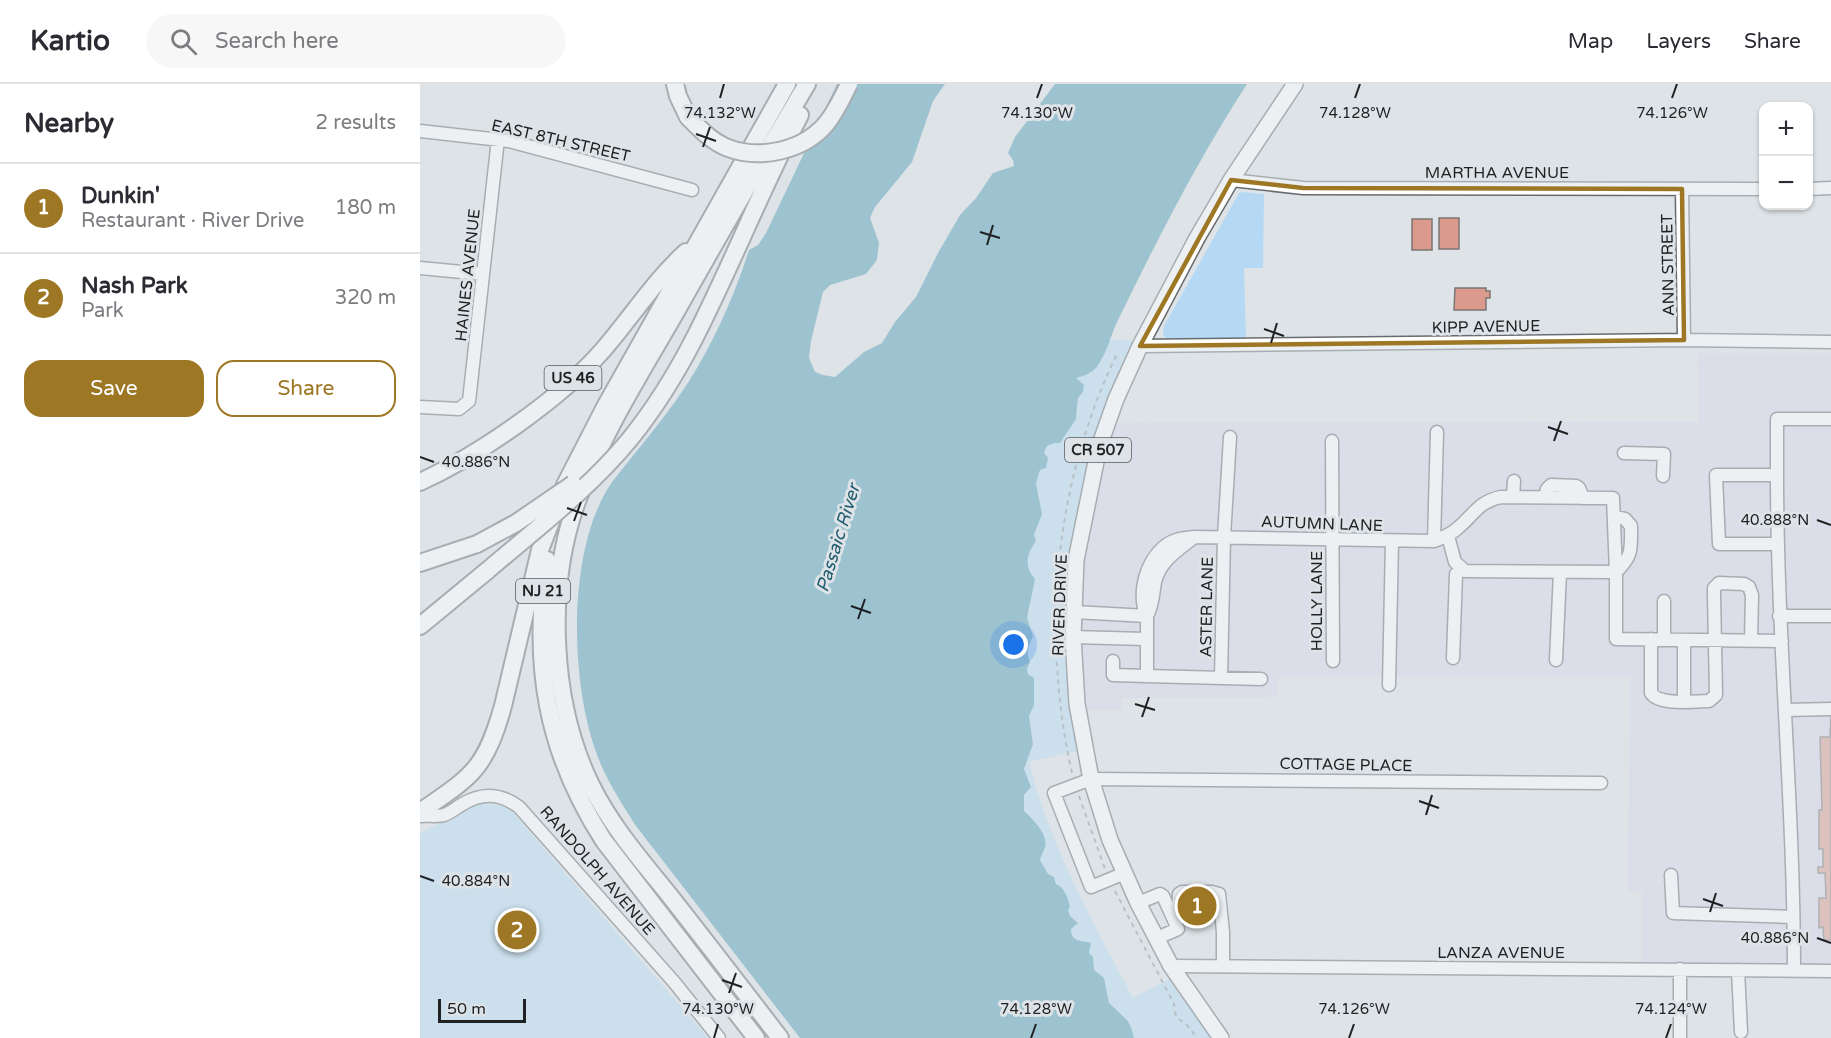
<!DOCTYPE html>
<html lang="en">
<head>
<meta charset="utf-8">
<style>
  body { margin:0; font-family:"Varela Round",sans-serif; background:#f7f7f7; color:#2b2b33 }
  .controls { position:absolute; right:18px; top:18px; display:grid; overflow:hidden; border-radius:12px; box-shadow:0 2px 4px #0004 }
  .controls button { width:54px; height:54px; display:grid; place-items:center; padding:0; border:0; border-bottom:2px solid #e1e1e2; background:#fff; color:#2b2b33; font:30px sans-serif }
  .scale { position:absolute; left:18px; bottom:15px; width:88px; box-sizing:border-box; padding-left:6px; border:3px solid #1f2123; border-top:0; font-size:16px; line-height:21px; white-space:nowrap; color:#1f2123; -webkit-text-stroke:4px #dde3e7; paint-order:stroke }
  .you { position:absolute; left:594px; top:561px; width:21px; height:21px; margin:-15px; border:4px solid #fff; border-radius:50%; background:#1a73e8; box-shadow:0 0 0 9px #1a73e833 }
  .badge { display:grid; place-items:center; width:39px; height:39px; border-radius:50%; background:#9e7724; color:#fff; font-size:20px; font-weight:700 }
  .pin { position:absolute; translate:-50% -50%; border:3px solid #fff; box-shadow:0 2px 6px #0006 }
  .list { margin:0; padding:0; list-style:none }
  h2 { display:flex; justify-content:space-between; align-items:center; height:78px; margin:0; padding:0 24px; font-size:26px }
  h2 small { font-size:20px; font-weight:400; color:#7c7c81 }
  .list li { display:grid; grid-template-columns:39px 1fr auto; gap:18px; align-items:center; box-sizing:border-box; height:90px; padding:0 24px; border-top:2px solid #e1e1e2 }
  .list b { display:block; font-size:22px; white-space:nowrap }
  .list p { margin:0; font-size:20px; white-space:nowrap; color:#7c7c81 }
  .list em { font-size:20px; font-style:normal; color:#7c7c81 }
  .actions { display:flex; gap:12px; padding:18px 24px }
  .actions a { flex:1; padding:14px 0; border:2px solid #9e7724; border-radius:18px; text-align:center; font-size:21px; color:#9e7724 }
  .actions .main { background:#9e7724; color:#fff }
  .icon { flex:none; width:33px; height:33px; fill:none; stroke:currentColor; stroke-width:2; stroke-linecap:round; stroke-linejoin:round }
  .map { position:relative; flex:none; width:1411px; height:954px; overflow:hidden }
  header { display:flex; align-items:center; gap:36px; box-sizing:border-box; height:84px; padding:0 30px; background:#fff; border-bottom:2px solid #e1e1e2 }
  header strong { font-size:28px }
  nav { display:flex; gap:33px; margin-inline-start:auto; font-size:21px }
  .search { width:420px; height:54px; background:#f7f7f7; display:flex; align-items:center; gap:15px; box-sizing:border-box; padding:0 21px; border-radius:33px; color:#7c7c81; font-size:22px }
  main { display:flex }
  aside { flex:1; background:#fff }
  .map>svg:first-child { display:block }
  .industrial { fill:#dad4ea }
  .green { fill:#b5d9f4 }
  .water { fill:#519ab4 }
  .building { fill:#dc9a8d; stroke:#7b7574; stroke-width:1.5 }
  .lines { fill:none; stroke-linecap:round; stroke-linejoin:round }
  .minor-casing { stroke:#676b6f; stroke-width:15 }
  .major-casing { stroke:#676b6f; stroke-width:18 }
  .highway-casing { stroke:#676b6f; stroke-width:20 }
  .path { stroke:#919699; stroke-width:2; stroke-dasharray:4.5 4.5; stroke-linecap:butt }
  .minor { stroke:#fff; stroke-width:12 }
  .major { stroke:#fff; stroke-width:15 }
  .highway { stroke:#fff; stroke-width:16 }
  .highway-bridge-casing { stroke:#676b6f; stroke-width:20; stroke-linecap:butt }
  .highway-bridge { stroke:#fff; stroke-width:16 }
  .marked { fill:none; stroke:#9e7724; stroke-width:4.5; stroke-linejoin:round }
  .ticks { fill:none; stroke:#1f2123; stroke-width:2 }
  .labels { text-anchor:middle; stroke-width:6; stroke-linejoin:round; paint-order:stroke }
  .shield { fill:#dde3e7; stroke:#585b5e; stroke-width:1.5 }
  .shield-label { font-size:15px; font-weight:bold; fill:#1f2123 }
  .street-label { font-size:16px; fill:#1f2123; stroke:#dde3e7 }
  .water-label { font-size:18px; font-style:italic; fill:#235d71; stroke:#dde3e7 }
  .ticks-label { font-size:15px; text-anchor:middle; fill:#1f2123; stroke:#dde3e7; stroke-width:6; stroke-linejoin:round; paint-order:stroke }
</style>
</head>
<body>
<header>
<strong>Kartio</strong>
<div class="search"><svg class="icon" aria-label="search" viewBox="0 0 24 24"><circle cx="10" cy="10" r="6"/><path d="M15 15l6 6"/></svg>Search here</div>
<nav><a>Map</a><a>Layers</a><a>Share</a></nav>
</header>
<main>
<aside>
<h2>Nearby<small>2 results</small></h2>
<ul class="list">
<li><span class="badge">1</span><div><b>Dunkin'</b><p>Restaurant · River Drive</p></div><em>180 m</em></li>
<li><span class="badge">2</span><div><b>Nash Park</b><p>Park</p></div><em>320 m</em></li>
</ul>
<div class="actions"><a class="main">Save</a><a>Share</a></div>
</aside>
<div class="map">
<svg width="1411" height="954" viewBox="0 0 1411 954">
  <rect width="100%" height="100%" fill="#dde3e7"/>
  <!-- industrial -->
  <path class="industrial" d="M1278 269H1411V886L1222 885V808L1208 807 1210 593H858L857 613 702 614V626H662L658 465 688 339 1279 338Z"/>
  <!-- green -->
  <path class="green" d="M822 108 844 110 843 184H824L826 255 746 254 743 251 744 242 819 109Z
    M689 256 723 257 679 363 656 476 665 665 609 678C630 762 673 838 713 914L757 891 801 954H714C710 937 701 930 689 919 687 905 684 896 674 886L673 873 669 869V858L655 856 651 851V845L658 838 650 832 634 793 628 790 620 776C626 752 624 743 604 727V711L611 703 604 685 613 660 609 631 607 585 608 564 613 552 607 534 610 527 607 476 608 468 616 457 614 452 618 441 620 413 616 399 627 362C635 358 652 343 656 335 661 325 654 318 663 308L656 294 682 276Z
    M60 719 88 723 288 954H0V749Z"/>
  <!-- water -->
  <path class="water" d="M417 0H525L513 17 492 78 455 123 450 134 459 159 457 176 446 190 410 201 403 208 391 257 389 274 395 288 403 291 415 293 444 268 462 259 475 238 496 213 518 169 540 131 556 114 573 89 594 82 593 76 588 69 595 53 635 0H827C779 74 738 154 699 234 692 247 689 263 681 276 676 287 668 291 656 294L664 301 663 308 658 314 656 335 640 359H634L627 362 624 369 628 374 626 384 620 386 616 399 622 430 614 451 616 457C606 471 604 482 615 495L607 534 613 552C610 561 605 568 610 578L607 585 608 590 614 594V621L609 632 613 660 604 685 611 703 604 711V727C612 734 629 751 625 763 624 767 621 771 620 776L628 790 634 793 636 800C645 804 648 814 650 823L648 826 650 832 658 839 651 845C651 859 662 856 671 859L669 869 673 873 674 886 684 894 689 919 707 936 711 943 714 954H380L216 742C201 718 184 693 175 665 150 592 147 463 192 398 221 361 253 325 277 284 299 246 316 207 329 166L338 161 346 149Z"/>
  <!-- building -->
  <path class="building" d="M1019 134H1039V165H1019Z
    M992 135H1012V166H992Z
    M1035 204H1066V207H1070V214H1066V226H1034Z
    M1411 629V856H1404L1403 843 1399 844V814H1406L1405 789H1398V783H1403V765H1399V726H1402L1400 653H1410Z
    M765 813H795V828H762V815Z"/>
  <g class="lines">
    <defs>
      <path id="minor" d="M0 47 89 57 272 106
        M811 96 883 104 1344 105
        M1262 105 1264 256
        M1388 105 1411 104
        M0 184 63 190
        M720 262 1264 256 1411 258
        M0 323 39 325 49 317 78 55
        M912 357 913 577
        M1204 369 1244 370 1243 392
        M1357 391V335H1411
        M1093 413 1094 397
        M1125 413 1127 405 1131 401 1156 402 1159 404 1163 414
        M1194 432 1205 435 1211 442C1211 466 1213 471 1196 488V555L1362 557
        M773 454C757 467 740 477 735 498 733 510 733 521 727 532V592L841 595
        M1014 457 1017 348
        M1357 460H1299L1296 391H1357C1357 556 1374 721 1374 886
        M654 528 727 532
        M727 532C715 508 729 465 756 456 762 454 769 454 775 453L1014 457C1024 453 1032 450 1039 443 1054 430 1060 417 1081 413L1193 414 1196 488 1045 487 1035 478 1028 452
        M1359 532H1411
        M653 553 725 555
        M1231 555V609C1240 622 1274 617 1289 617L1296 611 1294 511V504L1299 499 1324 500 1329 503 1332 511 1331 556
        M1244 555V517
        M1264 556V617
        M1033 574 1036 490 1042 484
        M1136 576 1140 488
        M693 577V591L727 592
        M801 594 804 453 810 353
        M969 601 972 457
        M1366 626 1411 625
        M0 732C7 731 17 733 24 731 30 729 36 724 41 721 62 708 80 709 99 723L254 898 299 954
        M705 789 671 803 634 709 671 695 1181 699
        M1251 791 1253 829 1373 833
        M718 819 740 810 743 812 758 845 737 854
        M754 836 758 829 759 810 762 808H792L799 810 803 848V882
        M751 882 1411 887
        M1318 886 1321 948
        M1260 954V885"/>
      <path id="major" d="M801 954 751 882 718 819 690 756 671 695 657 620 653 553 656 476 679 363 696 315 720 262 777 154 811 96 875 0"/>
      <path id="highway" d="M255 0 258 12 268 33
        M274 255C312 181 341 105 380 31
        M0 398C59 371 140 315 183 266 211 234 234 197 266 168
        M127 476C112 581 126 667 184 757L336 954
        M0 479 57 460
        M0 542 68 486
        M0 728C52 692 65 686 83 622L120 466 145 401 185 323 367 0
        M360 954C323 906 287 859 250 812 222 777 191 742 171 701 131 619 126 506 156 420 182 348 225 283 262 217 303 145 344 72 387 0"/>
    </defs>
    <!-- minor casing -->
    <use href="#minor" class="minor-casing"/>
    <!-- major casing -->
    <use href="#major" class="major-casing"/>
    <!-- highway casing -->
    <use href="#highway" class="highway-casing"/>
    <!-- path -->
    <path class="path" d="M652 689C621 550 634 399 697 270
      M659 712 685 785
      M695 807 754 920 756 933 767 941 777 954"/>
    <!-- minor -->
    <use href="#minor" class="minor"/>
    <!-- major -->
    <use href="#major" class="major"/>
    <!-- highway -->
    <use href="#highway" class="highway"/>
    <defs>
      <path id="highway-bridge" d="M268 33C280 45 292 58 308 64 340 76 383 67 406 40 416 28 422 14 429 0
        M57 460 96 439 153 400
        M68 486C117 444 169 405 210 355 235 324 256 290 274 255"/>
    </defs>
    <!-- highway-bridge casing -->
    <use href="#highway-bridge" class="highway-bridge-casing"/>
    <!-- highway-bridge -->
    <use href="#highway-bridge" class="highway-bridge"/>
  </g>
  <!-- marked area -->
  <path d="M0 0H1411V954H0ZM811 96 883 104 1262 105 1264 256 720 262Z" fill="#dde3e7" fill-opacity=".55" fill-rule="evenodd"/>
  <path class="marked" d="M811 96 883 104 1262 105 1264 256 720 262Z"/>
  <!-- ticks -->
  <path class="ticks" d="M300 14 304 0M617 14 622 0M935 14 940 0M1252 14 1257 0M276 50 296 57M283 63 290 43M560 148 580 154M567 161 573 141M844 245 864 252M851 259 857 239M1128 343 1148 350M1134 357 1141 337M0 373 14 378M147 424 167 431M1397 436 1411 441M154 437 161 418M431 522 451 529M438 535 445 515M715 620 735 626M722 633 729 613M999 717 1019 724M1006 731 1012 711M0 792 14 797M1283 815 1303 822M1290 828 1296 809M1397 854 1411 859M302 896 322 903M309 909 316 889M294 954 298 940M611 954 616 940M929 954 934 940M1246 954 1251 940"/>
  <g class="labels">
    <!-- shield labels -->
    <g class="shield">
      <rect x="124.5" y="282" width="57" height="24" rx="4.5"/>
      <rect x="645" y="354" width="66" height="24" rx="4.5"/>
      <rect x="96" y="495" width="54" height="24" rx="4.5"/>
    </g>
    <g class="shield-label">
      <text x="153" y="299">US 46</text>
      <text x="678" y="371">CR 507</text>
      <text x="123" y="512">NJ 21</text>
    </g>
    <!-- street labels -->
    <g class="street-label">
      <text transform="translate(141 56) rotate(13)" y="6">EAST 8TH STREET</text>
      <text x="1077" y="94">MARTHA AVENUE</text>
      <text transform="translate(1247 181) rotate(-91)" y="6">ANN STREET</text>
      <text transform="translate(47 191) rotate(-84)" y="6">HAINES AVENUE</text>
      <text transform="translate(1066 242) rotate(-1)" y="6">KIPP AVENUE</text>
      <text transform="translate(902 439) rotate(2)" y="6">AUTUMN LANE</text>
      <text transform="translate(896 517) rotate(-90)" y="6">HOLLY LANE</text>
      <text transform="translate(639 521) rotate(-88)" y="6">RIVER DRIVE</text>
      <text transform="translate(786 523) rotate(-89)" y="6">ASTER LANE</text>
      <text transform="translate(926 680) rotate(1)" y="6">COTTAGE PLACE</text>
      <text transform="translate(178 786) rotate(49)" y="6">RANDOLPH AVENUE</text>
      <text x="1081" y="874">LANZA AVENUE</text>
    </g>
    <!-- water labels -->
    <g class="water-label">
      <text transform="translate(418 454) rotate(-73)" y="6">Passaic River</text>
    </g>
  </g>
  <g class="ticks-label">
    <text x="300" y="34">74.132°W</text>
    <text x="617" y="34">74.130°W</text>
    <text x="935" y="34">74.128°W</text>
    <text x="1252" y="34">74.126°W</text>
    <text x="56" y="383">40.886°N</text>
    <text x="1355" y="441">40.888°N</text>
    <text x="56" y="802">40.884°N</text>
    <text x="1355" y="859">40.886°N</text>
    <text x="298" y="930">74.130°W</text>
    <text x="616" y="930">74.128°W</text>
    <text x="934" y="930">74.126°W</text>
    <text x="1251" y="930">74.124°W</text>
  </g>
</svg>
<div class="controls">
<button>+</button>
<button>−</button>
</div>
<div class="scale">50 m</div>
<div class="you"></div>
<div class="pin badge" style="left:777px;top:822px">1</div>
<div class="pin badge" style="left:97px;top:846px">2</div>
</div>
</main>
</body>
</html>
